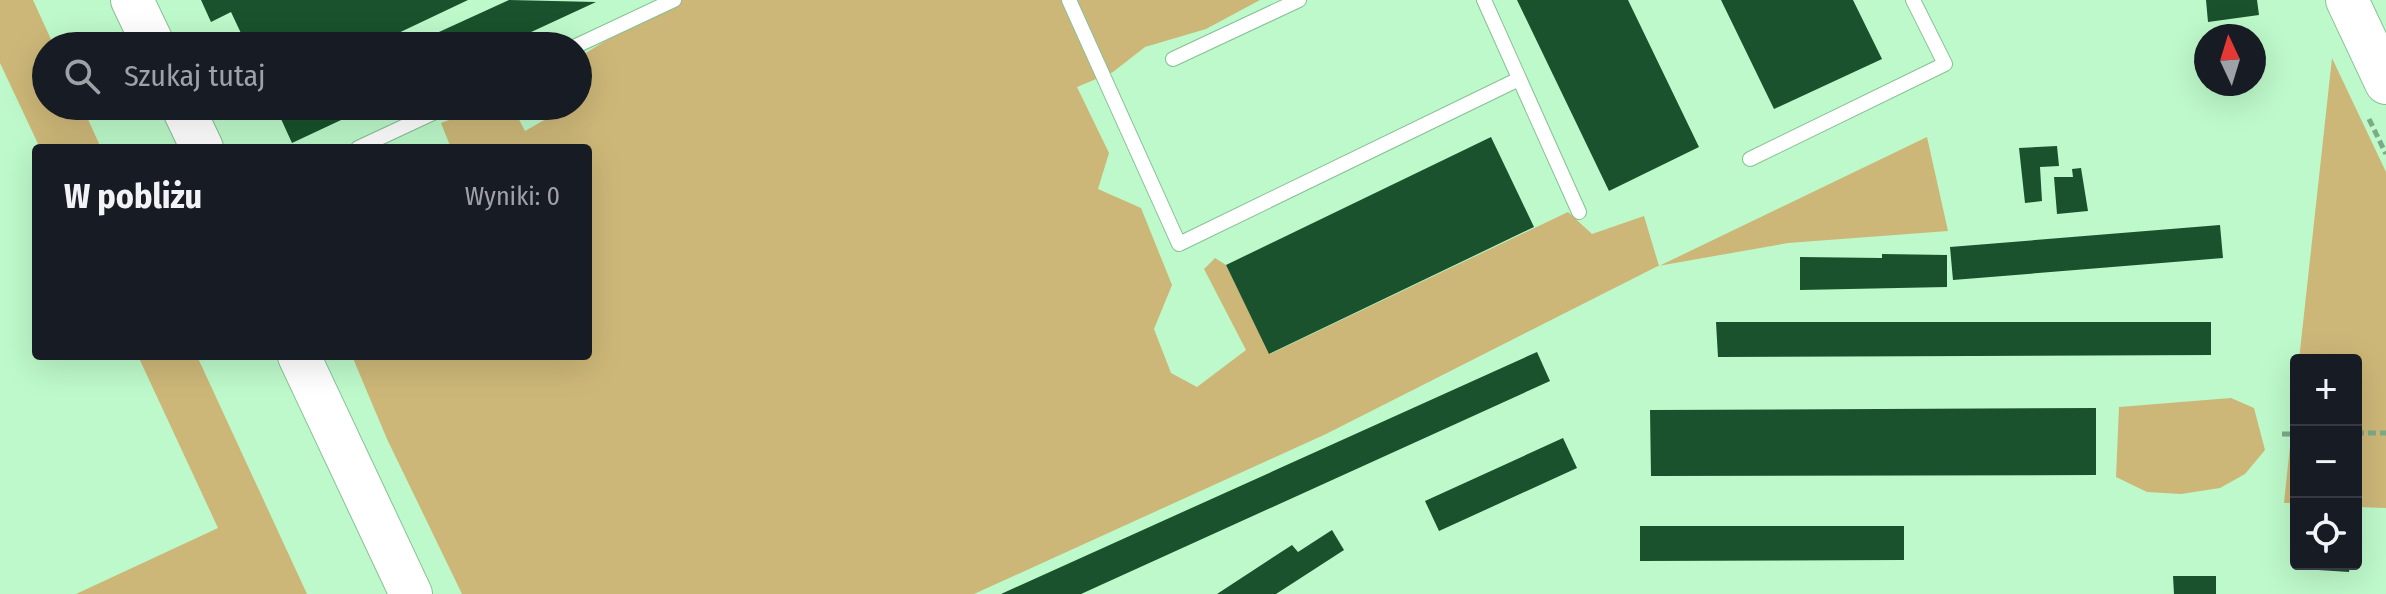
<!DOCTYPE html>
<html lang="pl">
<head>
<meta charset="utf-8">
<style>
  body { margin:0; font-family:"Fira Sans Condensed",sans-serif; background:#20242c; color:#f1f3f6 }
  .controls { position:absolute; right:24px; bottom:24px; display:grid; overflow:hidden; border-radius:8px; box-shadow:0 8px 32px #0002 }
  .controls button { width:72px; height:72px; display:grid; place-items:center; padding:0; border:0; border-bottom:2px solid #363941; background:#171b24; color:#f1f3f6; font:40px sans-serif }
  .compass { position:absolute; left:2194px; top:24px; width:72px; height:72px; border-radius:50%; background:#171b24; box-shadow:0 8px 32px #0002; rotate:356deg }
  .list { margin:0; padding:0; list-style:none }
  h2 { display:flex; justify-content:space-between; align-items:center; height:104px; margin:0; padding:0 32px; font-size:34px }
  h2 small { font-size:26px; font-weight:400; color:#9ea1a6 }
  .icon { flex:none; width:44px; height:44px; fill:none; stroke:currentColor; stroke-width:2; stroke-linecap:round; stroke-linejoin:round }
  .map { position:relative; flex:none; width:2386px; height:594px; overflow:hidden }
  .search { position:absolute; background:#171b24; box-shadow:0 8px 32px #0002; left:32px; top:32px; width:560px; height:88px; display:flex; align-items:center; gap:20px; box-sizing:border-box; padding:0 28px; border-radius:44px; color:#9ea1a6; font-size:30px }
  .panel { position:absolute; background:#171b24; box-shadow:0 8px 32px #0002; left:32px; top:144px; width:560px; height:216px; border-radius:8px }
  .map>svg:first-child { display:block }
  .green { fill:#cdb778 }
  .building { fill:#19522c }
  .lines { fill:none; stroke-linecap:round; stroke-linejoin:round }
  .lane-casing { stroke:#86c094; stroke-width:16 }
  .secondary-casing { stroke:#86c094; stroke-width:44 }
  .path { stroke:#7cab87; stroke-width:5; stroke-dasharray:8 4; stroke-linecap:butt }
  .lane { stroke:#fff; stroke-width:14 }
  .secondary { stroke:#fff; stroke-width:42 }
</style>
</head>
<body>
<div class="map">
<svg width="2386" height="594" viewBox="0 0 2386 594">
  <rect width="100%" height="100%" fill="#bdf9ca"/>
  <!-- green -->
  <path class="green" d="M0 0H33L54 46H46V106H82L101 148H40L0 63Z
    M670 0H1260L1206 29 1145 47 1113 72 1077 87 1109 153 1098 189 1141 208 1172 285 1154 329 1171 373 1197 387 1246 350 1204 269 1215 258 1226 265 1270 354 1568 212 1592 234 1644 216 1659 266 1927 137 1948 231 1788 243 1658 266 1326 434 974 594H462L387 439 352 356H588V148H451L441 123 486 106H512L525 131 553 115 551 106H578V58Z
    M2332 58 2386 172V508L2356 507V360H2299Z
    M138 356H197L307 594H76L218 528Z
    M2296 389V503H2284Z
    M2231 398 2254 408 2265 450 2245 474 2220 488 2181 494 2147 492 2116 477 2119 407Z"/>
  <!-- building -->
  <path class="building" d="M201 0H468L371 46H247L231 12 211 22Z
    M509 0 596 2 501 46H432L428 37Z
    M1517 0H1628L1699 147 1609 191Z
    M1721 0H1853L1882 59 1774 109Z
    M2206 0H2257L2259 15 2208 22Z
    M279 106H371L292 143 276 108Z
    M1491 137 1534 227 1269 354 1226 265Z
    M2057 146 2059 166 2040 167 2042 201 2025 203 2019 148Z
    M2081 168 2088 211 2057 214 2054 177H2073L2072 169Z
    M2220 225 2223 258 1953 280 1950 247Z
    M1882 254 1947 255V287L1800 290V257L1882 258Z
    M1716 322H2211V355L1718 357Z
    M1537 352 1550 381 1081 594H1001Z
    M2096 408V475L1651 476 1650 410Z
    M1563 438 1577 468 1439 531 1425 501Z
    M1640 526H1904V560L1640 561Z
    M1332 530 1344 550 1276 594H1217L1292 545 1298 552Z
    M2304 564H2350L2349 572 2303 569Z
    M2173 576H2216V594H2174Z"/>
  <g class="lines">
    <defs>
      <path id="lane" d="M1069 0 1179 244 1519 79
        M1484 0 1579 212
        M576 46 674 0
        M1173 59 1299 0
        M358 148 448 106
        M1750 159 1945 64 1913 0"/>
      <path id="secondary" d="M132 0 154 46
        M2347 0 2386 83
        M182 106 202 148
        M299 356 411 594"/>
    </defs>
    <!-- lane casing -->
    <use href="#lane" class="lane-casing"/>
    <!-- secondary casing -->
    <use href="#secondary" class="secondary-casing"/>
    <!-- path -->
    <path class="path" d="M2369 119 2386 154
      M2356 433H2386
      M2282 434H2296"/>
    <!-- lane -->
    <use href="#lane" class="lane"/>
    <!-- secondary -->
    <use href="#secondary" class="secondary"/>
  </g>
</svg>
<div class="controls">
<button>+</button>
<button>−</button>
<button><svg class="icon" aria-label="locate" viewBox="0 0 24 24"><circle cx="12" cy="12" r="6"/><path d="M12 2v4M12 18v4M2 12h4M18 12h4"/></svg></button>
</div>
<svg class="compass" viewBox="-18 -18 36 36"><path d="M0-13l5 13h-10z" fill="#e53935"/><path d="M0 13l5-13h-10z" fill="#9ea1a6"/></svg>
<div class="search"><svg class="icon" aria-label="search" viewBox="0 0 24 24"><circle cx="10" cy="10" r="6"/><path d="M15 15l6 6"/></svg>Szukaj tutaj</div>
<section class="panel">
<h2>W pobliżu<small>Wyniki: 0</small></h2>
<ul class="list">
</ul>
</section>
</div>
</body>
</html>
